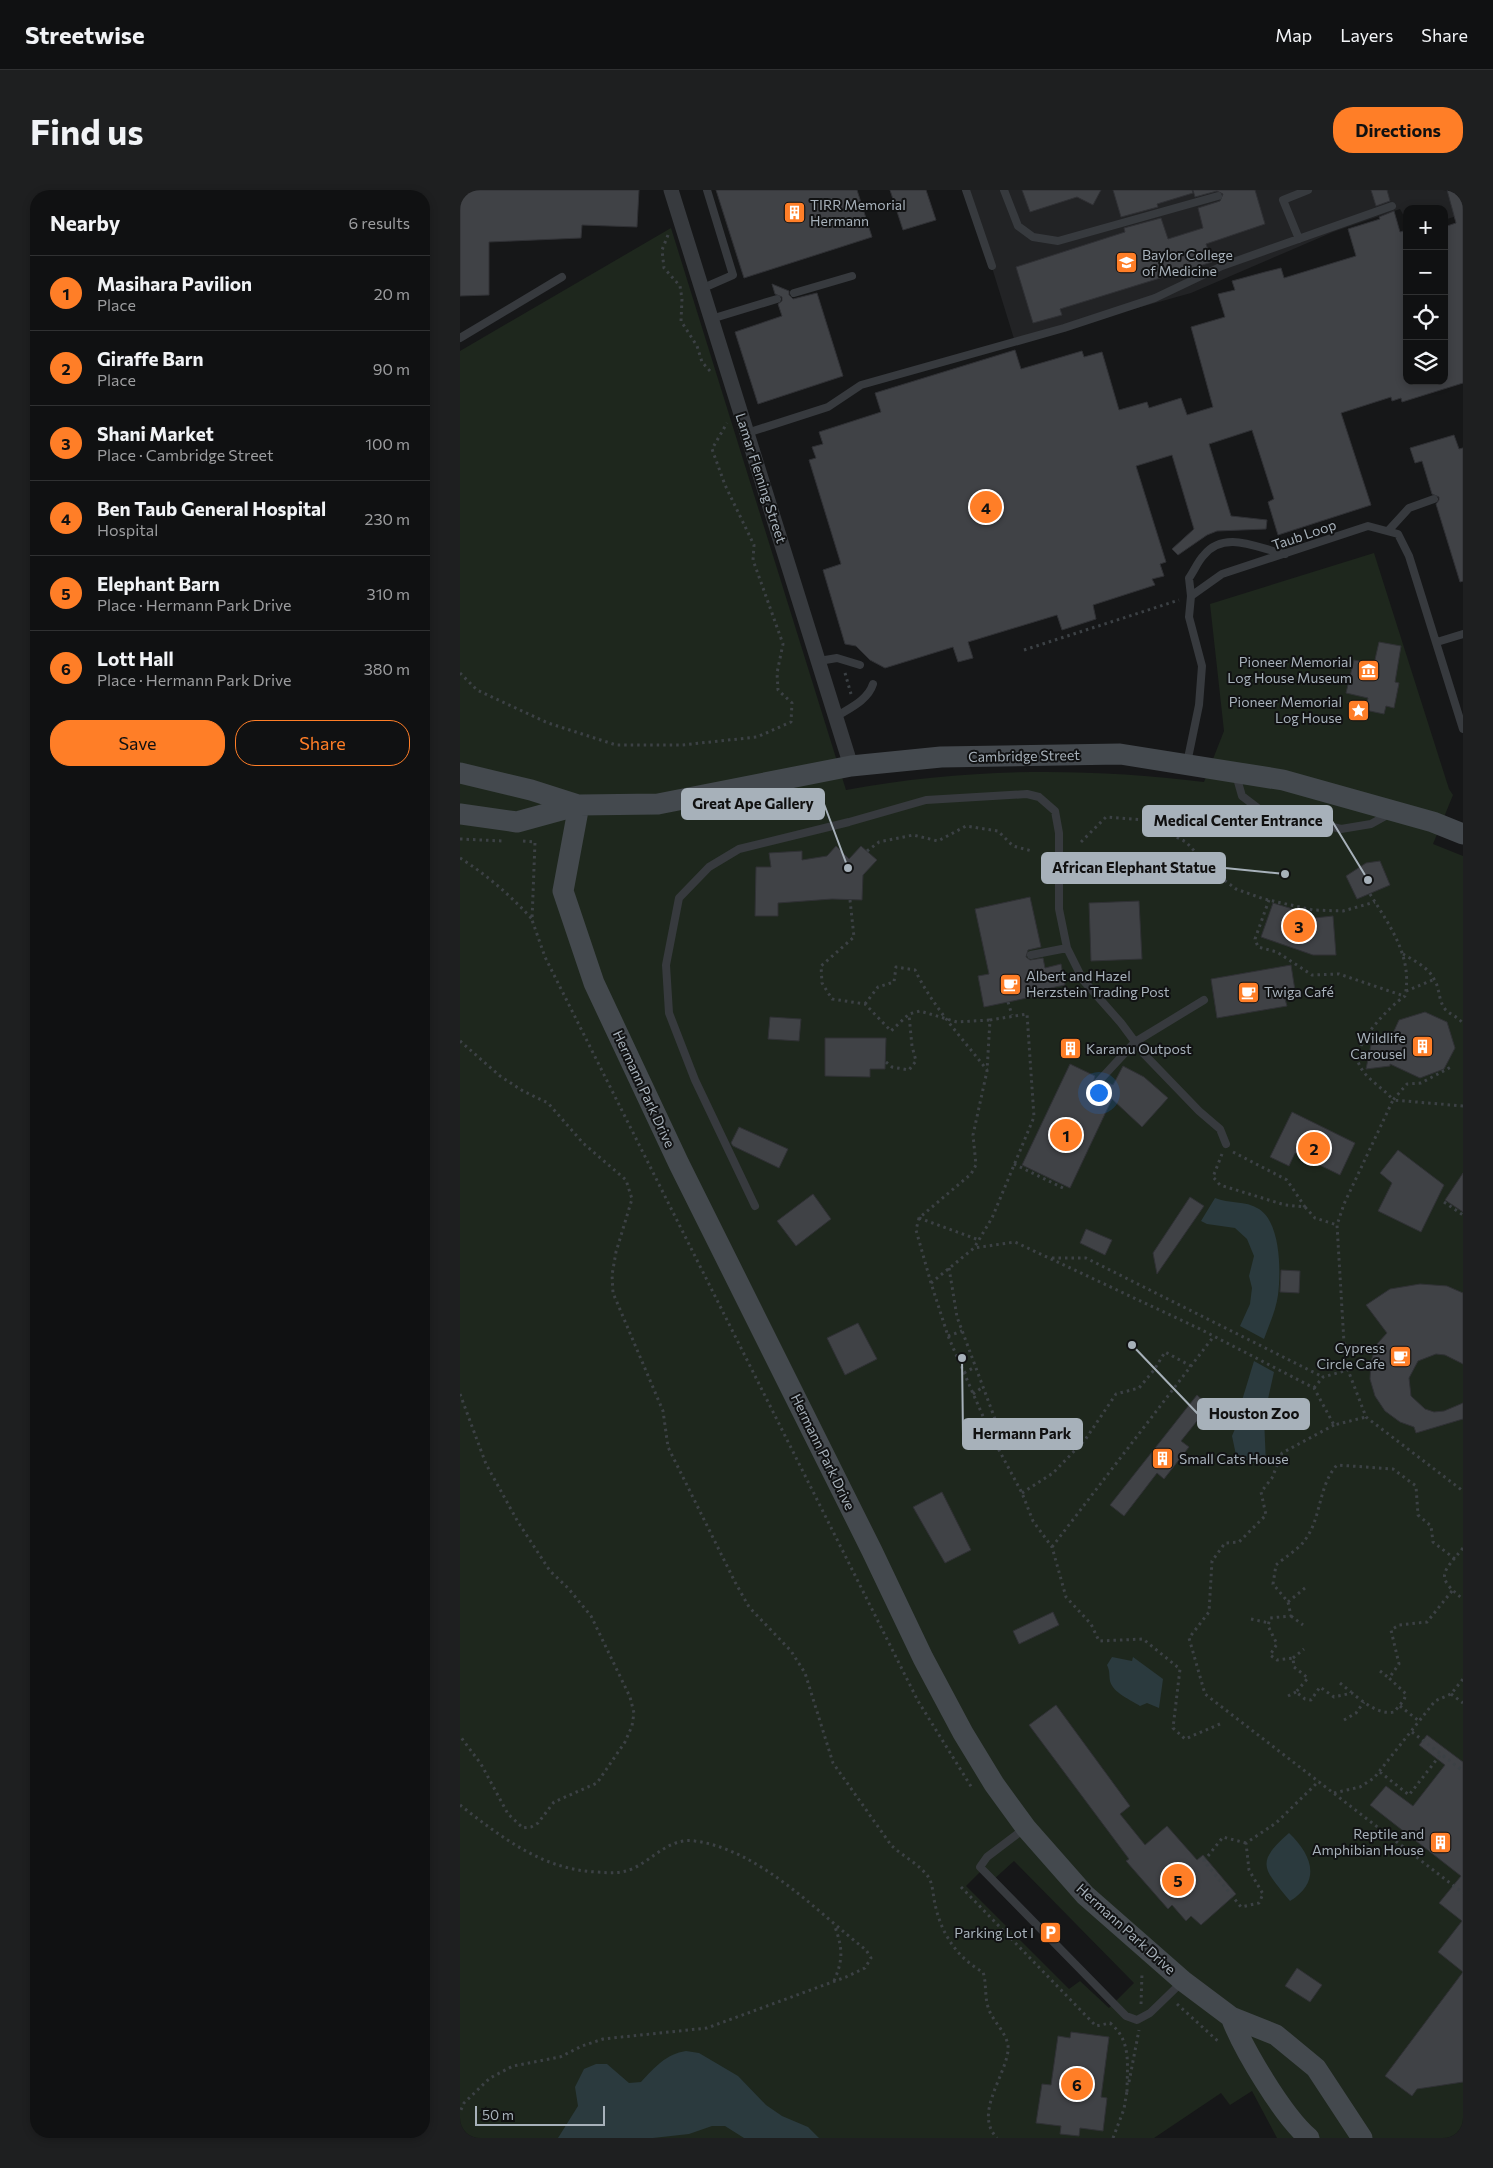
<!DOCTYPE html>
<html lang="en">
<head>
<meta charset="utf-8">
<style>
  body { margin:0; font-family:Commissioner,sans-serif; background:#1e1f20; color:#f1f3f6 }
  .controls { position:absolute; right:15px; top:15px; display:grid; overflow:hidden; border-radius:10px; box-shadow:0 2px 8px #0003 }
  .controls button { width:45px; height:45px; display:grid; place-items:center; padding:0; border:0; border-bottom:1px solid #303132; background:#101112; color:#f1f3f6; font:25px sans-serif }
  .scale { position:absolute; left:15px; bottom:12px; width:130px; box-sizing:border-box; padding-left:5px; border:2px solid #a7b1ba; border-top:0; font-size:14px; line-height:18px; white-space:nowrap; color:#a7b1ba; -webkit-text-stroke:4px #111213; paint-order:stroke }
  .you { position:absolute; left:638px; top:902px; width:18px; height:18px; margin:-12px; border:4px solid #fff; border-radius:50%; background:#1a73e8; box-shadow:0 0 0 8px #1a73e833 }
  .badge { display:grid; place-items:center; width:32px; height:32px; border-radius:50%; background:#ff7e27; color:#111; font-size:16px; font-weight:700 }
  .pin { position:absolute; translate:-50% -50%; border:2px solid #fff; box-shadow:0 1px 5px #0006 }
  .list { margin:0; padding:0; list-style:none }
  h2 { display:flex; justify-content:space-between; align-items:center; height:65px; margin:0; padding:0 20px; font-size:21px }
  h2 small { font-size:16px; font-weight:400; color:#9c9d9f }
  .list li { display:grid; grid-template-columns:32px 1fr auto; gap:15px; align-items:center; box-sizing:border-box; height:75px; padding:0 20px; border-top:1px solid #303132 }
  .list b { display:block; font-size:19px; white-space:nowrap }
  .list p { margin:0; font-size:16px; white-space:nowrap; color:#9c9d9f }
  .list em { font-size:16px; font-style:normal; color:#9c9d9f }
  .actions { display:flex; gap:10px; padding:15px 20px }
  .actions a { flex:1; padding:11px 0; border:1px solid #ff7e27; border-radius:20px; text-align:center; font-size:18px; color:#ff7e27 }
  .actions .main { background:#ff7e27; color:#111 }
  .icon { flex:none; width:28px; height:28px; fill:none; stroke:currentColor; stroke-width:2; stroke-linecap:round; stroke-linejoin:round }
  .map { position:relative; flex:none; width:1003px; height:1948px; overflow:hidden; border-radius:20px }
  header { display:flex; align-items:center; gap:30px; box-sizing:border-box; height:70px; padding:0 25px; background:#101112; border-bottom:1px solid #303132 }
  header strong { font-size:24px }
  nav { display:flex; gap:28px; margin-inline-start:auto; font-size:18px }
  .intro { display:flex; align-items:center; justify-content:space-between; box-sizing:border-box; height:120px; padding:0 30px }
  h1 { margin:0; font-size:35px }
  .button { padding:12px 22px; border-radius:20px; background:#ff7e27; color:#111; font-size:18px; font-weight:700 }
  main { display:flex; gap:30px; padding:0 30px }
  aside { flex:1; background:#101112; border-radius:20px; box-shadow:0 2px 8px #0003 }
  .map>svg:first-child { display:block }
  .built { fill:#222325 }
  .green { fill:#1e271d; fill-rule:evenodd }
  .water { fill:#2b3a3e }
  .building { fill:#404246; stroke:#303135 }
  .lines { fill:none; stroke-linecap:round; stroke-linejoin:round }
  .path { stroke:#3c4145; stroke-width:3; stroke-dasharray:2.5 4; stroke-linecap:butt }
  .lane { stroke:#373a3e; stroke-width:8 }
  .street { stroke:#373a3e; stroke-width:15 }
  .secondary { stroke:#44494e; stroke-width:21 }
  .labels { text-anchor:middle; stroke-width:4; stroke-linejoin:round; paint-order:stroke }
  .poi-label { font-size:14px; fill:#a7b1ba; stroke:#111213; text-anchor:start }
  .street-label { font-size:14px; fill:#a7b1ba; stroke:#111213 }
  .leader { fill:none; stroke:#a7b1ba; stroke-width:2 }
  .callout-dot { fill:#a7b1ba; stroke:#111213; stroke-width:2 }
  .callout { fill:#a7b1ba; stroke:#a7b1ba; stroke-width:2 }
  .callout-label { font-size:15px; text-anchor:middle; font-weight:bold; fill:#111 }
</style>
</head>
<body>
<header>
<strong>Streetwise</strong>
<nav><a>Map</a><a>Layers</a><a>Share</a></nav>
</header>
<div class="intro"><h1>Find us</h1><a class="button">Directions</a></div>
<main>
<aside>
<h2>Nearby<small>6 results</small></h2>
<ul class="list">
<li><span class="badge">1</span><div><b>Masihara Pavilion</b><p>Place</p></div><em>20 m</em></li>
<li><span class="badge">2</span><div><b>Giraffe Barn</b><p>Place</p></div><em>90 m</em></li>
<li><span class="badge">3</span><div><b>Shani Market</b><p>Place · Cambridge Street</p></div><em>100 m</em></li>
<li><span class="badge">4</span><div><b>Ben Taub General Hospital</b><p>Hospital</p></div><em>230 m</em></li>
<li><span class="badge">5</span><div><b>Elephant Barn</b><p>Place · Hermann Park Drive</p></div><em>310 m</em></li>
<li><span class="badge">6</span><div><b>Lott Hall</b><p>Place · Hermann Park Drive</p></div><em>380 m</em></li>
</ul>
<div class="actions"><a class="main">Save</a><a>Share</a></div>
</aside>
<div class="map">
<svg width="1003" height="1948" viewBox="0 0 1003 1948">
  <rect width="100%" height="100%" fill="#161718"/>
  <!-- built -->
  <path class="built" d="M508 0H1003V24L984 30V19H947L945 28 940 19 873 42 731 103 555 152Z"/>
  <!-- green -->
  <path class="green" d="M211 38 386 600C505 578 624 577 744 592L764 541 750 414 914 363 989 599 993 605 973 654 1003 666V1948H817L792 1901 770 1915 761 1903 694 1948H0V161ZM554 1671 674 1793 649 1818 620 1791 609 1799 506 1696 523 1679 533 1690Z"/>
  <!-- water -->
  <path class="water" d="M755 1008C769 1014 785 1010 799 1019 821 1033 821 1082 818 1105 816 1120 809 1135 804 1149L780 1136 790 1114 792 1098 789 1086 794 1066 787 1049 775 1038 747 1034 741 1031Z
    M794 1171 814 1182 804 1227 806 1275 796 1274 776 1265 772 1246 782 1222 780 1217Z
    M652 1467 672 1471 673 1467 703 1489 699 1518 687 1513 680 1516C671 1510 653 1503 650 1491 649 1485 650 1481 647 1475Z
    M829 1643C852 1665 862 1691 830 1711 803 1678 795 1673 829 1643Z
    M226 1861 239 1863 278 1886 306 1915 322 1926 348 1937 359 1948H284L265 1936H252L229 1944 193 1948H98L118 1916 115 1897 124 1879 136 1874H147L169 1893 181 1892C195 1877 206 1864 226 1861Z"/>
  <!-- building -->
  <path class="building" d="M0 0H179L177 37 122 35 121 48 29 52V105L0 106Z
    M256 0H397L412 47 284 88Z
    M430 0H466L476 30 443 40Z
    M562 0H641L633 15 617 7 570 22Z
    M653 0H732L733 3 697 14 698 17 661 27Z
    M733 0H795L805 34 746 54 752 72 600 119 602 125 573 133 556 77 665 42 664 38 701 28 708 49 743 38 738 18 760 11 763 4 757 1 735 7Z
    M911 0H927L930 11 916 16Z
    M987 0H1003V193L942 212 941 208 932 211 931 207 881 223 911 315 818 345 808 312 814 309 792 240 749 254 771 326 807 330 806 339 757 341 747 345 718 365 712 359 734 339 712 265 676 276 706 372 700 374 704 386 692 389 695 395 633 415 636 429 602 440 597 425 508 452 513 468 498 472 493 457 425 478 410 470 396 456 385 454 363 380 381 374 349 270 356 268 352 257 363 254 359 242 421 222 415 203 555 160 561 179 622 161 624 167 642 162 659 220 687 212 689 218 721 208 727 225 753 217 731 137 765 127 758 104 775 100 772 91 805 82 821 78 824 88 896 66 888 39 920 29 919 27 934 21 940 42 947 40V191H984V37L996 33Z
    M312 94 329 101V105L333 109 357 103 383 186 298 214 275 142 322 126 318 114 322 111V107L315 104Z
    M994 245 999 259 1003 258V391L1000 392 976 314 979 310V307L972 304 962 271 955 273 950 258Z
    M919 452 941 456 935 492 939 493 934 518 926 516 924 524 905 520 908 508 886 503 894 470 914 474Z
    M376 656 389 669 401 656 417 670 403 685 402 710 372 709 318 713V726H295L296 677H311L309 663 342 661V670L367 666Z
    M920 671 930 695 897 709 886 686 906 673Z
    M570 707 581 757 568 760 566 767 570 770 583 768 585 778 601 774 605 795 576 801 577 806 524 817 518 786 529 784 515 719Z
    M679 711 682 769 631 771 629 713Z
    M813 713 846 723 845 729 873 726 876 765H853L801 747Z
    M831 775 836 807 825 809 827 816 757 828 751 789Z
    M965 822 987 832 995 858 984 879 960 888 930 874V876L906 879 911 855 929 852 939 830Z
    M310 827 341 829 339 851 308 849Z
    M365 848H426L425 879H410V887L365 886Z
    M610 874 635 886 633 893 637 898 646 892 653 895 663 876 684 887 708 908 682 937 652 909 610 998 562 975Z
    M832 922 895 953 880 985 835 963 829 976 810 967Z
    M279 937 328 959 319 978 273 956 271 953Z
    M938 960 984 995 961 1042 918 1021 932 993 920 983Z
    M1003 983V1022L985 1010Z
    M353 1004 371 1029 336 1056 317 1031Z
    M730 1007 744 1016 697 1084 693 1063Z
    M626 1039 652 1050 645 1065 620 1053Z
    M821 1080 840 1081 839 1103 820 1102Z
    M960 1094 987 1096 1003 1103V1174L985 1165 976 1164 958 1171 949 1188 951 1206 965 1219 974 1222 984 1221 1003 1213V1229L956 1243 954 1237 940 1232 925 1221 915 1206 910 1189 911 1171 917 1154 927 1143 906 1115 930 1099Z
    M398 1133 417 1169 385 1185 367 1148Z
    M737 1205 749 1216 721 1251 729 1257 704 1289 697 1283 664 1326 650 1315Z
    M482 1302 511 1360 485 1373 453 1317Z
    M593 1422 599 1435 559 1454 553 1441Z
    M596 1515 670 1616 660 1624 685 1655 707 1636 737 1670 743 1665 776 1704 741 1735 731 1726 726 1731 712 1715 708 1719 666 1671 669 1669 569 1535Z
    M967 1545 1003 1572V1892L957 1899 952 1906 925 1886 1003 1782 978 1762 1002 1731 979 1713 1001 1686 910 1615 926 1596 953 1616 985 1575 959 1555Z
    M837 1778 862 1795 850 1812 825 1796Z
    M611 1842 649 1847 641 1907 647 1908 643 1941 620 1938 619 1946 600 1944 601 1936 576 1933 582 1894 591 1895 598 1846 610 1848Z"/>
  <g class="lines">
    <!-- path -->
    <path class="path" d="M208 45 202 60 204 78 220 96 222 109 221 131 237 156 242 172 250 181
      M564 460 719 410
      M0 483 17 500 88 533 156 555H222L297 547 331 532 332 513 318 500 317 483 323 454 293 370 294 355 265 295 252 259 267 233
      M385 483 391 504
      M0 649 42 651
      M63 651 75 652 72 730 85 767 458 1511 512 1598
      M621 652 646 627 684 630 726 652 755 683 776 699 804 709 853 720 883 721 915 712
      M407 661 419 652 453 645 478 651 506 636 538 641 553 656 572 661
      M0 668C27 685 50 705 72 729
      M910 704C930 736 953 767 945 806 930 816 891 855 899 874 905 889 924 898 933 910L947 894 961 893 991 877
      M390 710 394 747 361 776 362 793 372 809 405 814 431 841 449 824 460 821 497 832 530 830
      M809 710 795 749 798 757 817 762 852 785 879 784 944 806
      M943 764C953 770 968 777 974 789 980 798 978 810 985 819 990 825 998 826 1003 834
      M946 801 975 789
      M548 812 552 825
      M405 814 418 797 434 792 436 777 455 780C473 817 502 848 527 880
      M0 851 40 886 63 901 88 913 123 953 166 990 172 1009 156 1062 152 1085 153 1103 203 1221 208 1257 275 1392 289 1417 331 1461 345 1483 373 1573 431 1655C442 1666 461 1675 469 1688 473 1695 473 1706 475 1714 481 1743 497 1768 523 1782 527 1794 524 1807 529 1820 534 1833 550 1846 548 1861 544 1889 514 1924 537 1948
      M426 872 432 877 449 880 456 871 452 856 449 825
      M1003 916 933 910 884 1014 877 1035 884 1153 888 1180 906 1227 1003 1301
      M773 962 827 990 845 1017
      M762 964 753 987 760 995 825 1015 845 1017 855 1028 877 1035
      M554 974 605 999
      M984 1012 1003 1025
      M459 1028 519 1050
      M592 1068H626L863 1187
      M489 1078 497 1127 535 1229 536 1252
      M471 1093 456 1040 459 1028 511 984 516 975 513 945 527 881 530 830 567 824 574 927 532 1028 514 1058
      M488 1146 502 1141
      M504 1183 515 1177
      M854 1198 863 1187 888 1180
      M0 1204 26 1274 58 1332 90 1381 108 1398 131 1426 170 1507 174 1523 172 1536 165 1552 137 1593 94 1612 78 1633 71 1637 63 1638 48 1624 21 1574 0 1546
      M513 1204 523 1197
      M874 1235 822 1263 812 1288 801 1302 806 1325 779 1352 765 1353 752 1371 749 1422 729 1448 745 1504 1003 1703
      M562 1303 593 1283 625 1250 656 1204 679 1198 694 1180 705 1162 731 1176
      M592 1357 754 1146
      M1003 1358C983 1383 974 1386 1003 1409
      M992 1401 967 1432 939 1435 931 1440 939 1474 929 1488 946 1504 944 1510 934 1522C919 1525 903 1512 892 1503L874 1507 860 1497 851 1510 845 1509 836 1502 848 1488 834 1477 833 1468 817 1470 810 1465 817 1454 808 1436 810 1428 831 1426 828 1412 813 1394 816 1375C825 1367 839 1359 845 1350 862 1327 858 1296 877 1275L933 1279 956 1296 958 1325 971 1336 973 1352 995 1369
      M828 1412 845 1398
      M831 1426 843 1435
      M791 1429 809 1433
      M833 1468 844 1459
      M920 1481 929 1488
      M880 1493 891 1502
      M991 1504 1003 1513
      M828 1506 836 1502
      M940 1516 959 1531
      M884 1530 896 1523 904 1512
      M760 1534 725 1549 713 1538 720 1479 683 1449 639 1451 631 1434 606 1407 592 1357 573 1331 562 1303 532 1247 488 1146 471 1093 514 1058 555 1052 740 1139 854 1198 874 1235 906 1227
      M952 1542 1003 1581
      M920 1582 949 1605 981 1564
      M874 1603 900 1597 914 1588 975 1511 991 1504 1003 1489
      M0 1615C41 1647 83 1680 137 1682 151 1683 161 1684 174 1678 194 1668 211 1647 235 1651 300 1660 356 1721 406 1760L411 1768 405 1778 386 1787 247 1838 143 1849 122 1856 100 1867 53 1876 30 1888 4 1913 0 1922
      M786 1653 763 1647 744 1671 781 1717 799 1713 803 1704 789 1680 786 1653 816 1633 859 1591
      M501 1697 636 1836 650 1833C672 1851 667 1875 667 1902
      M374 1791C383 1770 383 1759 375 1737
      M681 1814 682 1783
      M717 1814 760 1853
      M669 1892 679 1840
      M653 1948 664 1919 667 1901"/>
    <!-- lane -->
    <path class="lane" d="M506 0 532 76
      M544 0 558 36 573 47 598 51 758 6
      M839 49 823 10 848 0
      M241 99 273 85 247 0
      M334 103 392 86
      M251 129 317 109
      M0 148 102 87
      M287 243 368 217 401 195 604 138 695 108 762 76 932 16
      M928 341 949 318 974 309
      M731 406 729 388C734 381 738 371 744 365 765 339 799 359 825 364
      M977 452 1003 444
      M359 471 377 468 400 475
      M377 526C390 518 408 510 413 494
      M727 573 739 515 742 476 729 427 731 406 762 384 908 336 938 344 949 366 1003 539
      M776 585 782 606 799 619 881 639 911 634 929 624
      M571 765 607 758
      M638 892 675 852 744 810
      M295 1016 235 890 209 823 206 775 219 708 249 677 279 659 389 632 466 610 567 604 579 607 595 621 599 643V719L607 758 623 790 661 833 684 864 739 921 760 939 766 954
      M564 1639 527 1667 520 1677 666 1826 677 1830 690 1823 722 1792"/>
    <!-- street -->
    <path class="street" d="M211 0 391 576"/>
    <!-- secondary -->
    <path class="secondary" d="M0 583 71 600 118 615
      M119 615 103 701 134 793 219 974 412 1361 463 1468 503 1543 534 1594 566 1638 625 1705 723 1791 771 1827 816 1845 856 1878 902 1948
      M0 624 57 632 119 615 198 614 391 576 481 567 660 564 823 590 973 632 1003 644
      M771 1827C783 1859 823 1926 849 1948"/>
  </g>
  <!-- icons -->
  <defs>
    <symbol id="building-square" viewBox="-11 -11 22 22"><rect x="-9" y="-9" width="18" height="18" rx="4" fill="#ff7e27" stroke="#111213"/><path d="M-4-6H4V6H1V3H-1V6H-4ZM-2.5-4.3h1.7v1.8h-1.7ZM.8-4.3h1.7v1.8H.8ZM-2.5-1h1.7V.8h-1.7ZM.8-1h1.7V.8H.8Z" fill="#fff"/></symbol>
    <symbol id="university-square" viewBox="-11 -11 22 22"><rect x="-9" y="-9" width="18" height="18" rx="4" fill="#ff7e27" stroke="#111213"/><path d="M0-5L7-2L0 1L-7-2ZM-4 1L0 2.5L4 1V4Q0 6-4 4Z" fill="#fff"/></symbol>
    <symbol id="museum-square" viewBox="-11 -11 22 22"><rect x="-9" y="-9" width="18" height="18" rx="4" fill="#ff7e27" stroke="#111213"/><path d="M0-6L6-3V-2H-6V-3ZM-5-1h2V3h-2ZM-1-1h2V3h-2ZM3-1h2V3H3ZM-6 4H6V6H-6Z" fill="#fff"/></symbol>
    <symbol id="sight-square" viewBox="-11 -11 22 22"><rect x="-9" y="-9" width="18" height="18" rx="4" fill="#ff7e27" stroke="#111213"/><path d="M0-6L1.8-2.2L6-1.7L2.9 1.2L3.7 5.4L0 3.3L-3.7 5.4L-2.9 1.2L-6-1.7L-1.8-2.2Z" fill="#fff"/></symbol>
    <symbol id="cafe-square" viewBox="-11 -11 22 22"><rect x="-9" y="-9" width="18" height="18" rx="4" fill="#ff7e27" stroke="#111213"/><path d="M-5.5-4.5H6V0H3Q3 3.5 0 3.5H-2.5Q-5.5 3.5-5.5 0ZM3-3.2v2h1.7v-2ZM-6 4.5H4V6H-6Z" fill="#fff"/></symbol>
    <symbol id="parking-square" viewBox="-11 -11 22 22"><rect x="-9" y="-9" width="18" height="18" rx="4" fill="#ff7e27" stroke="#111213"/><path d="M-3.5-5.5H1a3.5 3.5 0 0 1 0 7H-1V5.5H-3.5ZM-1-3.4V-.6H.8a1.4 1.4 0 0 0 0-2.8Z" fill="#fff"/></symbol>
  </defs>
  <g fill-rule="evenodd">
    <use href="#building-square" x="322" y="10" width="25" height="25"/>
    <use href="#university-square" x="654" y="60" width="25" height="25"/>
    <use href="#museum-square" x="896" y="468" width="25" height="25"/>
    <use href="#sight-square" x="886" y="508" width="25" height="25"/>
    <use href="#cafe-square" x="538" y="782" width="25" height="25"/>
    <use href="#cafe-square" x="776" y="790" width="25" height="25"/>
    <use href="#building-square" x="950" y="844" width="25" height="25"/>
    <use href="#building-square" x="598" y="846" width="25" height="25"/>
    <use href="#cafe-square" x="928" y="1154" width="25" height="25"/>
    <use href="#building-square" x="690" y="1256" width="25" height="25"/>
    <use href="#building-square" x="968" y="1640" width="25" height="25"/>
    <use href="#parking-square" x="578" y="1730" width="25" height="25"/>
  </g>
  <g class="labels">
    <!-- poi labels -->
    <g class="poi-label">
      <text x="350" y="20">TIRR Memorial<tspan x="350" dy="16">Hermann</tspan></text>
      <text x="682" y="70">Baylor College<tspan x="682" dy="16">of Medicine</tspan></text>
      <text x="892" y="477" text-anchor="end">Pioneer Memorial<tspan x="892" dy="16">Log House Museum</tspan></text>
      <text x="882" y="517" text-anchor="end">Pioneer Memorial<tspan x="882" dy="16">Log House</tspan></text>
      <text x="566" y="791">Albert and Hazel<tspan x="566" dy="16">Herzstein Trading Post</tspan></text>
      <text x="804" y="807">Twiga Café</text>
      <text x="946" y="853" text-anchor="end">Wildlife<tspan x="946" dy="16">Carousel</tspan></text>
      <text x="626" y="864">Karamu Outpost</text>
      <text x="925" y="1163" text-anchor="end">Cypress<tspan x="925" dy="16">Circle Cafe</tspan></text>
      <text x="719" y="1274">Small Cats House</text>
      <text x="964" y="1649" text-anchor="end">Reptile and<tspan x="964" dy="16">Amphibian House</tspan></text>
      <text x="574" y="1748" text-anchor="end">Parking Lot I</text>
    </g>
    <!-- street labels -->
    <g class="street-label">
      <text transform="translate(301 288) rotate(72)" y="5">Lamar Fleming Street</text>
      <text transform="translate(844 345) rotate(-19)" y="5">Taub Loop</text>
      <text transform="translate(564 566) rotate(-1)" y="5">Cambridge Street</text>
      <text transform="translate(184 899) rotate(65)" y="5">Hermann Park Drive</text>
      <text transform="translate(363 1262) rotate(64)" y="5">Hermann Park Drive</text>
      <text transform="translate(666 1739) rotate(42)" y="5">Hermann Park Drive</text>
    </g>
  </g>
  <!-- callouts -->
  <path class="leader" d="M388 678L364 614M908 690L872 631M825 684L765 678M672 1155L738 1224M502 1168L503 1244"/>
  <g class="callout-dot">
    <circle cx="388" cy="678" r="5"/>
    <circle cx="908" cy="690" r="5"/>
    <circle cx="825" cy="684" r="5"/>
    <circle cx="672" cy="1155" r="5"/>
    <circle cx="502" cy="1168" r="5"/>
  </g>
  <g class="callout">
    <rect x="222" y="599" width="142" height="30" rx="5"/>
    <rect x="683" y="616" width="189" height="30" rx="5"/>
    <rect x="582" y="663" width="183" height="30" rx="5"/>
    <rect x="738" y="1209" width="111" height="30" rx="5"/>
    <rect x="503" y="1229" width="119" height="30" rx="5"/>
  </g>
  <g class="callout-label">
    <text x="293" y="619">Great Ape Gallery</text>
    <text x="778" y="636">Medical Center Entrance</text>
    <text x="674" y="683">African Elephant Statue</text>
    <text x="794" y="1229">Houston Zoo</text>
    <text x="562" y="1249">Hermann Park</text>
  </g>
</svg>
<div class="controls">
<button>+</button>
<button>−</button>
<button><svg class="icon" aria-label="locate" viewBox="0 0 24 24"><circle cx="12" cy="12" r="6"/><path d="M12 2v4M12 18v4M2 12h4M18 12h4"/></svg></button>
<button><svg class="icon" aria-label="layers" viewBox="0 0 24 24"><path d="M12 4l9 5-9 5-9-5zM3 14l9 5 9-5"/></svg></button>
</div>
<div class="scale">50 m</div>
<div class="you"></div>
<div class="pin badge" style="left:606px;top:945px">1</div>
<div class="pin badge" style="left:854px;top:958px">2</div>
<div class="pin badge" style="left:839px;top:736px">3</div>
<div class="pin badge" style="left:526px;top:317px">4</div>
<div class="pin badge" style="left:718px;top:1690px">5</div>
<div class="pin badge" style="left:617px;top:1894px">6</div>
</div>
</main>
</body>
</html>
